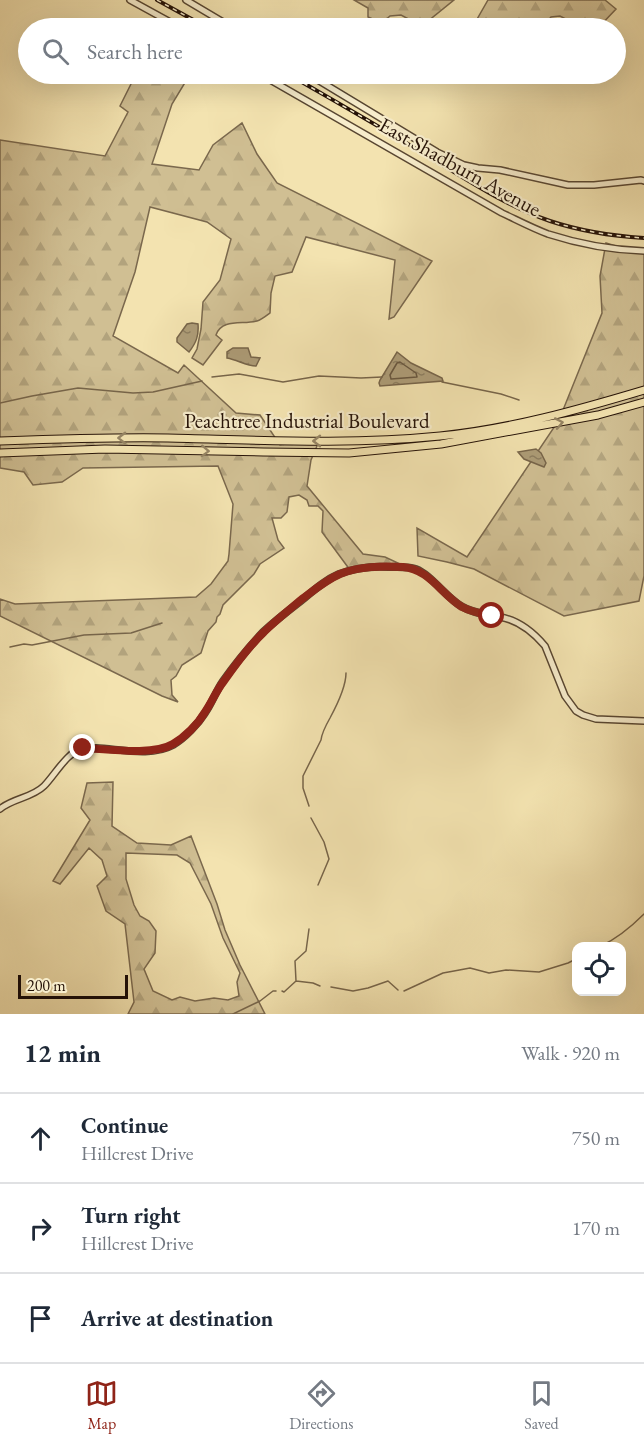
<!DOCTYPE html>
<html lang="en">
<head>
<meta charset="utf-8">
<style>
  body { margin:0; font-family:"EB Garamond",serif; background:#f2f2f3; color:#1f2937 }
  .controls { position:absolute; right:18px; bottom:18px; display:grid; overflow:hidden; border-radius:12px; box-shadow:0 6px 24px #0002 }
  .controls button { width:54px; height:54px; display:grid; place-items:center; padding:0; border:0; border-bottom:2px solid #e0e1e3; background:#fff; color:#1f2937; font:30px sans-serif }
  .scale { position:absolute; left:18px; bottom:15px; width:110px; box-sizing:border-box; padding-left:6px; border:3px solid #251207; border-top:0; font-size:16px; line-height:21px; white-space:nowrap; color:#251207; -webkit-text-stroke:4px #f7edcc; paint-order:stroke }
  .stop { position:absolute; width:18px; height:18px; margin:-14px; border:4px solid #8f2418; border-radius:50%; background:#fff }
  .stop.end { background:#8f2418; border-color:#fff; box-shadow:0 2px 6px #0008 }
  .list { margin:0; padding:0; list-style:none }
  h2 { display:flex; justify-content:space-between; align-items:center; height:78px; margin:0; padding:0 24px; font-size:26px }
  h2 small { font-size:20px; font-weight:400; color:#747a83 }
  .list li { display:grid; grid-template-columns:39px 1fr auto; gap:18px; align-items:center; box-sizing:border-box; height:90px; padding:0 24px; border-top:2px solid #e0e1e3 }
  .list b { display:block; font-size:22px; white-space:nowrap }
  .list p { margin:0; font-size:20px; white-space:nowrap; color:#747a83 }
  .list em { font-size:20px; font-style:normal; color:#747a83 }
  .icon { flex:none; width:33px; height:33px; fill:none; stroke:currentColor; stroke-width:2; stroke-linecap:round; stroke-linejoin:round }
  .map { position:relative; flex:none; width:644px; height:1014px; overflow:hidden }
  .search { position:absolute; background:#fff; box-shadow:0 6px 24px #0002; left:18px; right:18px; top:18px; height:66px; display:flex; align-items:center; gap:15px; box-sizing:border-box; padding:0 21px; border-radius:33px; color:#747a83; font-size:22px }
  .sheet { height:348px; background:#fff }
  nav { display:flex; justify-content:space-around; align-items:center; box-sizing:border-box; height:84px; border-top:2px solid #e0e1e3; background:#fff; font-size:16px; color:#747a83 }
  nav a { display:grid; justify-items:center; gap:3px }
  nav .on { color:#8f2418 }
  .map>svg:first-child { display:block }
  .forest { fill:url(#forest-firs); stroke:#7a684d; stroke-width:1.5; fill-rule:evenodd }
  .water { fill:url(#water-ripples); stroke:#77654a; stroke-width:1.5 }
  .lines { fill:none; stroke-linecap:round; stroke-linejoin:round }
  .shore { stroke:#69573f; stroke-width:1.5 }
  .stream { stroke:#77654a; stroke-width:1.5 }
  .tertiary-casing { stroke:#584631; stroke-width:8 }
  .primary-casing { stroke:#251207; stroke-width:9 }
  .tertiary { stroke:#f7edcc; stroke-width:5 }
  .primary { stroke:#f3e3b0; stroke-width:7 }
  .rail-casing { stroke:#251207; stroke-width:4 }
  .rail { stroke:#f7edcc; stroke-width:1.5; stroke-dasharray:4.5; stroke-linecap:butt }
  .oneway { stroke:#968564 }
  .route { stroke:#8f2418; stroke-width:8 }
  .labels { text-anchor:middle; stroke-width:4.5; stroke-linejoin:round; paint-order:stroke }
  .street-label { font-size:21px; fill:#251207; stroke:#f7edcc }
</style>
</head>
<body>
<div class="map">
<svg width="644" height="1014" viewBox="0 0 644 1014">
  <defs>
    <pattern id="forest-firs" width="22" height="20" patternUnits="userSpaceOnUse" patternTransform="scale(1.5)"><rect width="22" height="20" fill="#d0bf93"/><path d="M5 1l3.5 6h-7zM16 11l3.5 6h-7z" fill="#b2a37d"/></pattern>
    <pattern id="water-ripples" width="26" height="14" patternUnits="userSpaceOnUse" patternTransform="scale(1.5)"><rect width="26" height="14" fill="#ad9c77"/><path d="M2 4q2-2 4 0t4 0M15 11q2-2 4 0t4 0" fill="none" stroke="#8d7e60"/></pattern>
  </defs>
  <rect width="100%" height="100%" fill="#f3e3b0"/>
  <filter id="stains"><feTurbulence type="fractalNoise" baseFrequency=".00333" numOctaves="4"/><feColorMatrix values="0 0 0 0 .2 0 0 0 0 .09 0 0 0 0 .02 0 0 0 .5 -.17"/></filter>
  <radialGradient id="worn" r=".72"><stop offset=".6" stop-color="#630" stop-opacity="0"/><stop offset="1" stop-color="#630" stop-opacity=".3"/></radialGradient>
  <!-- forest -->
  <path class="forest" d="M354 0H454L428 21 416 23 401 15 390 16 382 23 368 17V8Z
    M488 0H605L616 9 598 28H583L560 16 551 17 542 28H472Z
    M136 74H186L189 76 172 104 152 164 199 170 213 145 242 123 257 154 277 183 432 261 394 317 389 319 395 260 306 237 292 272 275 276 271 293 270 313C266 316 261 320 257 321 243 325 222 318 216 335L222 340 203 365 192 358 197 349 201 329 203 302 220 280 231 239 207 222 150 207 135 272 113 336 178 373 184 365 236 413 260 415 280 445 320 439 311 460 307 486 363 554 385 557 398 563 355 568 350 570 322 532 323 511 318 506H309L307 500 299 495 289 497 287 512 281 518H272L278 540 284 548 260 564 254 574 223 605 220 614 217 617 216 622 208 631 201 653 182 665 176 676 171 680 172 695 178 702 162 696 0 616V599L15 604 196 597 211 584 228 561 229 554 233 504 218 466 83 468 62 482 33 485 24 472 0 468V140L105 156 128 112 120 106Z
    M606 243 629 250 644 252V576L639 601 564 616 474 569 447 562 418 556 417 528 467 557 559 420 602 313 600 276Z
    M113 782 112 826 137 843 171 845 191 836 217 904 225 930 240 965 265 1014H128L134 1002 125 924 106 911 97 886 107 876 102 860 89 848 60 884 53 881 90 820 81 808 87 783ZM126 853 177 855 190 863 211 904 223 938 240 973 237 982 239 996 228 1000 214 998 195 1001 180 997 172 1000 153 991 144 969 155 953 156 931 149 921 140 916 134 905 126 879Z"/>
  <!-- water -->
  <path class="water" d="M192 323 198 324C199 336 196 343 189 352L177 342V338L187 324Z
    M233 348H248L251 357 260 358 256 366C246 366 238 360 227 358V352Z
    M397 352 411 363 442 378 443 381 380 386 379 383 380 380Z
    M536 449 541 453 546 463 544 467 524 459 518 452Z"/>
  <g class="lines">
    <!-- shore -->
    <path class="shore" d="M400 362 416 373 417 377 391 379 390 375 397 363Z"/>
    <!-- stream -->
    <path class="stream" d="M212 377 239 374 283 382 319 376 361 378 382 377
      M442 382 501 394 519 400
      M0 403 32 396 78 388 133 393 153 392 202 381
      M10 647 24 644 32 645 84 635 131 633 162 623
      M309 806 303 788V776L321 740C322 732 326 725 330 718 337 705 346 687 346 673
      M311 818 324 842 329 859 318 885
      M601 946C618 938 631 927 644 914
      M296 981 295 961 306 951 309 929
      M331 987 353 991 368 988 388 981 398 990
      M282 991 284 992 296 981 313 983 320 986
      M404 991 443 973 454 971 470 968 489 973 506 970 539 972 568 963 576 959
      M233 1014 260 1001 273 991H276"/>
    <defs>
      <path id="tertiary" d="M130 0 181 28
        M186 0 233 28
        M260 74 502 213C517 220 532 228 548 234 579 244 612 250 644 251
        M308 74 437 152 464 165 478 168 500 170 568 185H594L641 180 644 181
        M0 809C13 798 32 798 44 786 55 775 67 752 83 748 87 747 92 748 96 748 120 749 151 757 173 745 185 738 198 724 205 713 212 703 216 691 223 681 235 664 249 647 263 632 275 621 289 610 302 600 314 590 325 580 339 574 355 568 372 566 388 567 397 567 407 566 416 569 430 574 446 597 461 606 474 614 487 614 500 617 518 620 534 633 545 646L565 696 576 711 583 715 596 719 644 721"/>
      <path id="primary" d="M0 441C56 439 112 437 168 438 259 440 350 445 440 436 510 429 577 410 644 390
        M0 453 105 449 263 452 349 453 441 444 598 415 644 402"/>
    </defs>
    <!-- tertiary casing -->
    <use href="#tertiary" class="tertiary-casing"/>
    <!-- primary casing -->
    <use href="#primary" class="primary-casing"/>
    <!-- tertiary -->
    <use href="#tertiary" class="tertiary"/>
    <!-- primary -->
    <use href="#primary" class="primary"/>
    <defs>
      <path id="rail" d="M157 0 208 28
        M288 74C331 99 375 124 418 150 460 175 503 205 550 221 580 231 612 236 644 238"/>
    </defs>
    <!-- rail casing -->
    <use href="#rail" class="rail-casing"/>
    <!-- rail -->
    <use href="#rail" class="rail"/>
  </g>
  <!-- one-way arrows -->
  <defs><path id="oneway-chevron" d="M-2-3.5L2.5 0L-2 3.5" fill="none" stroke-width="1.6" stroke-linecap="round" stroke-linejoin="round" transform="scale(1.5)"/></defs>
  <g class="oneway">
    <use href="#oneway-chevron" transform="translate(559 423) rotate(-11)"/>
    <use href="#oneway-chevron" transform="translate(122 438) rotate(-179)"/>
    <use href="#oneway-chevron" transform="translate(317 441) rotate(-180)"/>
    <use href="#oneway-chevron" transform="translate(205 451) rotate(2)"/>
  </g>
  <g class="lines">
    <!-- route -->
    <path class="route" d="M83 748C107 749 153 756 173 744 185 737 198 724 205 712 212 702 216 691 224 681 236 664 249 646 264 632 276 620 289 610 302 599 314 590 326 580 340 574 360 566 382 566 403 567 429 569 441 594 462 607 472 612 482 614 492 616"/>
  </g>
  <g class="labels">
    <!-- street labels -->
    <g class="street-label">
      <text transform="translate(460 167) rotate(29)" y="7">East Shadburn Avenue</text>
      <text x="307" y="428">Peachtree Industrial Boulevard</text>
    </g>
  </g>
  <rect width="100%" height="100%" filter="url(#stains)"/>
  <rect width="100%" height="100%" fill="url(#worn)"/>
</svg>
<div class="controls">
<button><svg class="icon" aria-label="locate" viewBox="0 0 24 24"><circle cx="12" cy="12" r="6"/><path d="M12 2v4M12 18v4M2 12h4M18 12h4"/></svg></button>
</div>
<div class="scale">200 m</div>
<div class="stop" style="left:492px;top:616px"></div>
<div class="stop end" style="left:83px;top:748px"></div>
<div class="search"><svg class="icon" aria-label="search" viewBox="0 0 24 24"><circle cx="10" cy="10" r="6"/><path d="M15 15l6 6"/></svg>Search here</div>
</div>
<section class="sheet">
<h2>12 min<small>Walk · 920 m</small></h2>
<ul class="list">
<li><svg class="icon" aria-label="ahead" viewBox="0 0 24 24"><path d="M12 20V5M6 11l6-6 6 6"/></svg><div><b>Continue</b><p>Hillcrest Drive</p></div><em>750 m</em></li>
<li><svg class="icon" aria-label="right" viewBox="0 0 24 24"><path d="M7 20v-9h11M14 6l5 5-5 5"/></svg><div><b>Turn right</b><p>Hillcrest Drive</p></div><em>170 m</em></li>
<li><svg class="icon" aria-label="arrive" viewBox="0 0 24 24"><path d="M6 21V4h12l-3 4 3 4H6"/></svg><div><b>Arrive at destination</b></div></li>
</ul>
</section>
<nav>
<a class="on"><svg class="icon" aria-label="map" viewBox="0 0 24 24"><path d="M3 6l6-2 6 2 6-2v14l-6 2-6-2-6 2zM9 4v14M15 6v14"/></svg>Map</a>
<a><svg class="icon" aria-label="directions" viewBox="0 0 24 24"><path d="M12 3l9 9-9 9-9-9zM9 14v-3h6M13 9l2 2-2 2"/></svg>Directions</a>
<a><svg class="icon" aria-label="saved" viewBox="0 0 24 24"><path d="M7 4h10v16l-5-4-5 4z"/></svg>Saved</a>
</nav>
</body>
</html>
